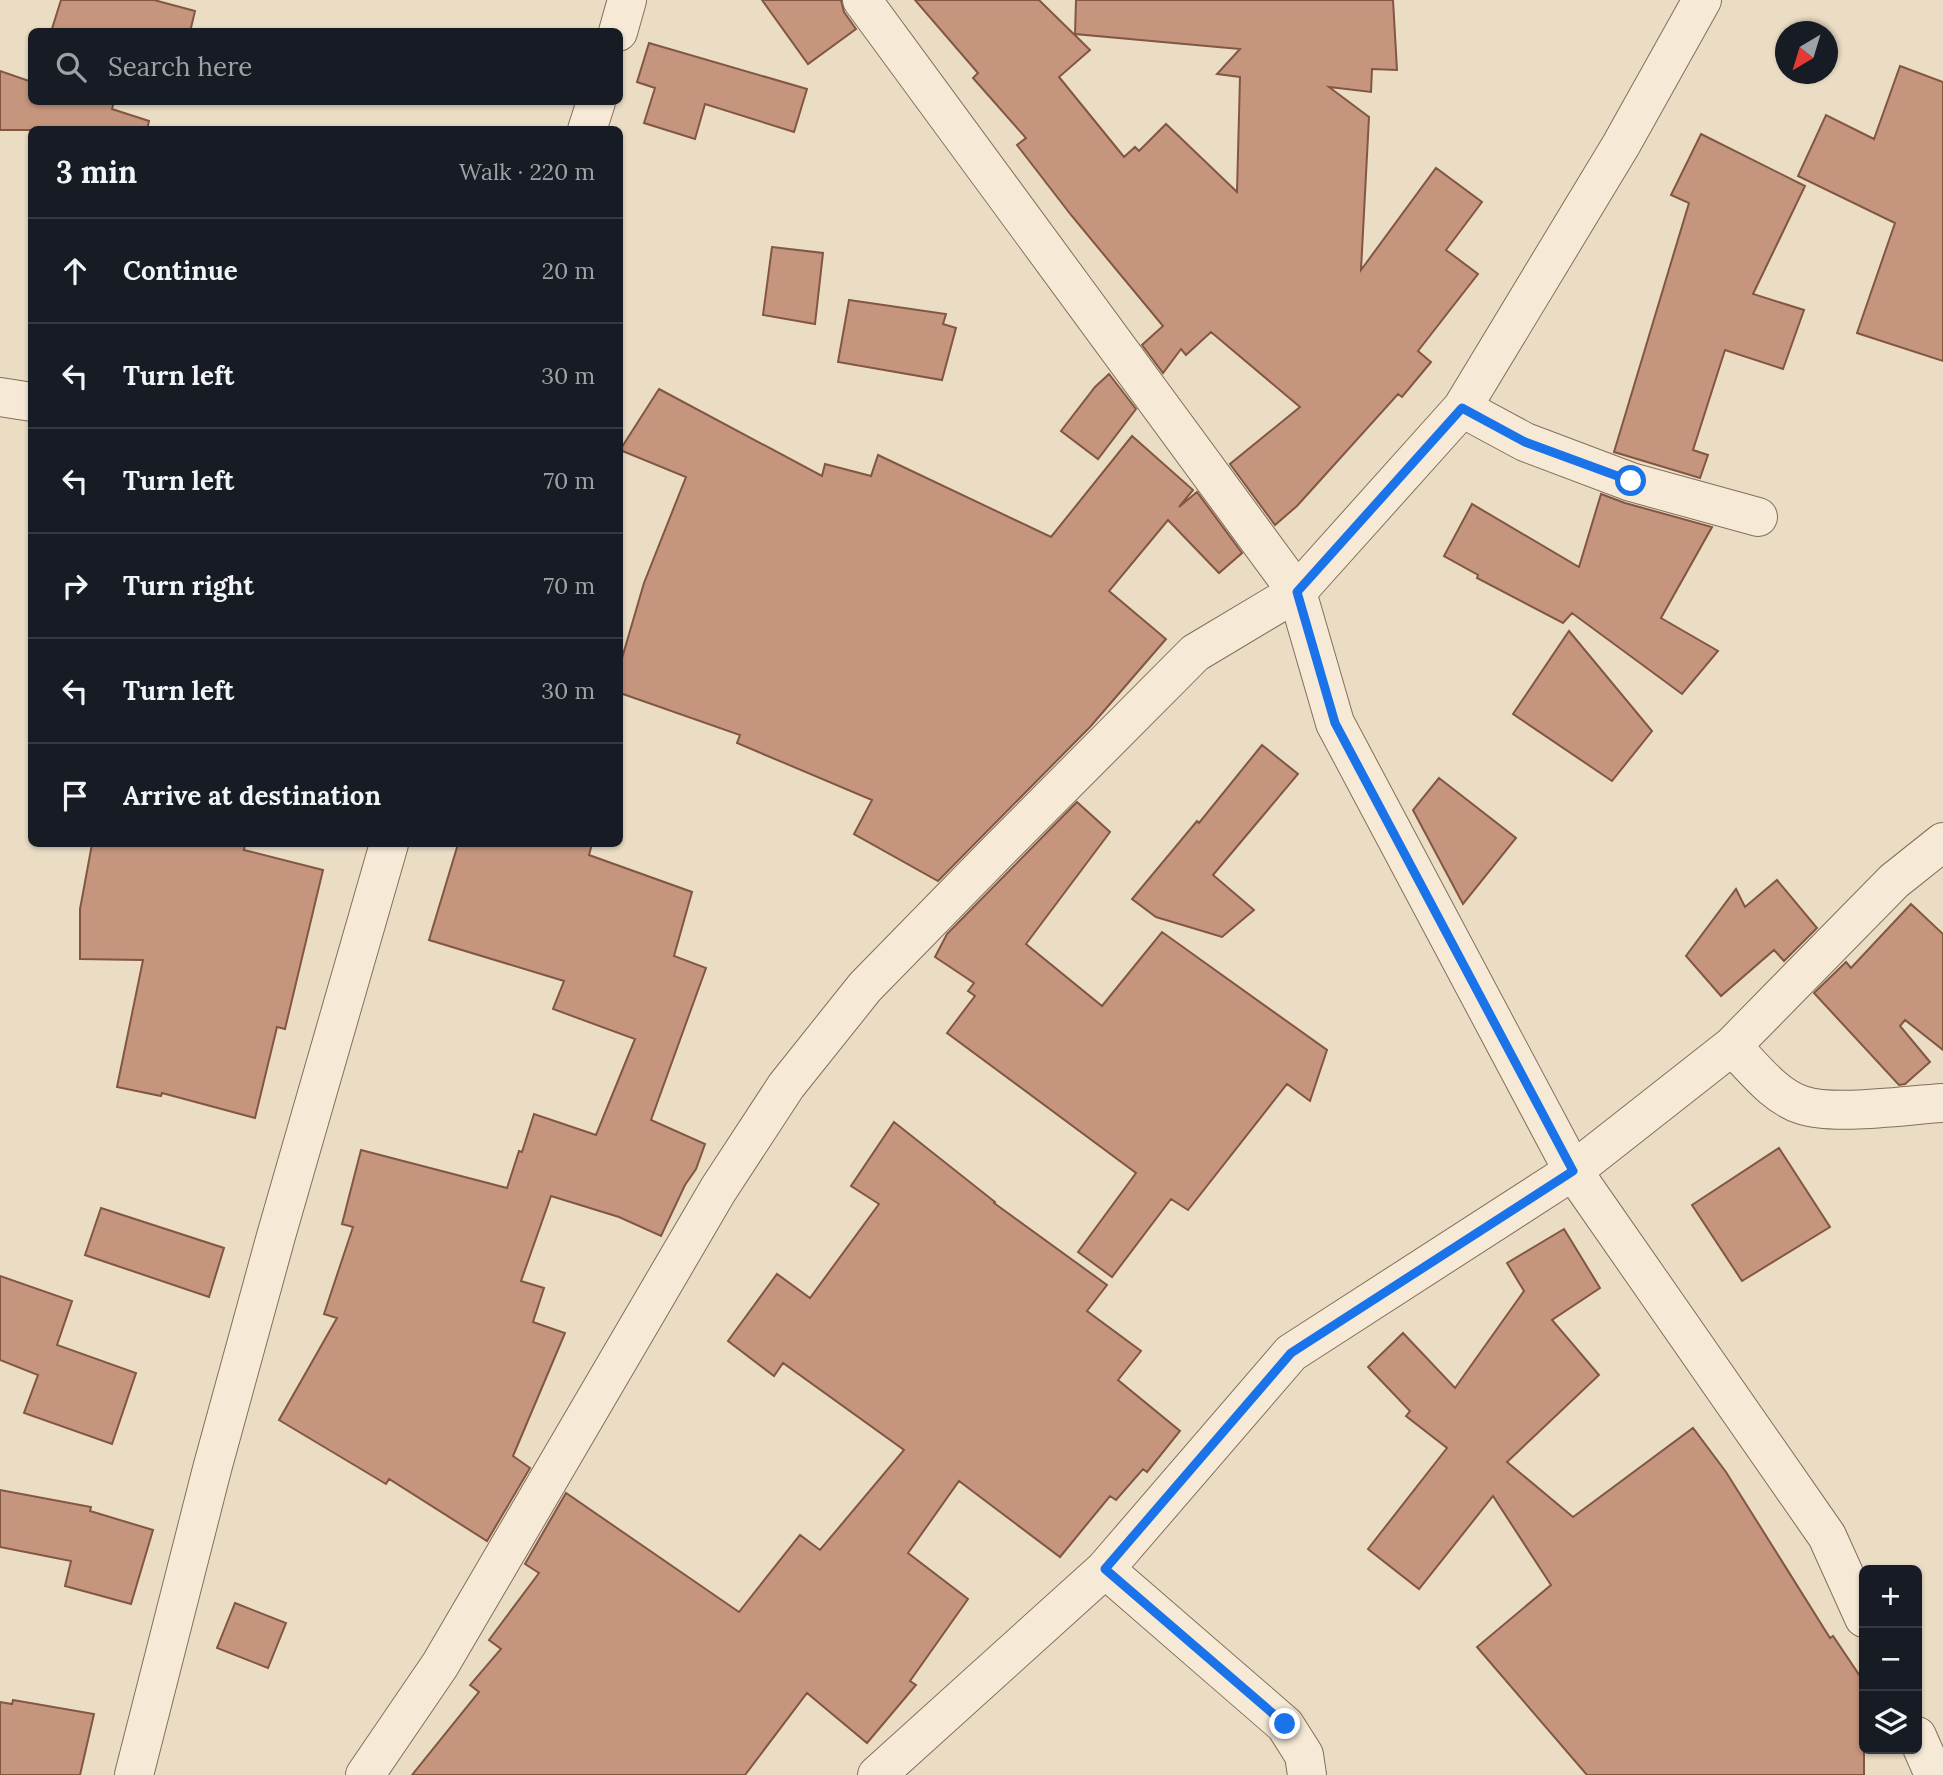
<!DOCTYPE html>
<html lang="en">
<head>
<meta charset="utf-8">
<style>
  body { margin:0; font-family:Lora,serif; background:#242831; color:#f1f3f6 }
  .controls { position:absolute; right:21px; bottom:21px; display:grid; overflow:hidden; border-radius:10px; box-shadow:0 2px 5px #0004 }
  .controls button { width:63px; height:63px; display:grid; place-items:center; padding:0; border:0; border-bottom:2px solid #363941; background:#171b24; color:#f1f3f6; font:35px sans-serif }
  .compass { position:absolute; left:1775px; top:21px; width:63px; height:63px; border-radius:50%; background:#171b24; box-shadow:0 2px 5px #0004; rotate:218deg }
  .stop { position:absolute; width:21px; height:21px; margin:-16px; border:5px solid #1a73e8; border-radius:50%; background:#fff }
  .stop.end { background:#1a73e8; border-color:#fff; box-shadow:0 2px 7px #0008 }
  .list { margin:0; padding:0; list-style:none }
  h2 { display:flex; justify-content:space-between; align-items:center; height:91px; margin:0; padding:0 28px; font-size:30px }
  h2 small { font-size:23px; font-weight:400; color:#9ea1a6 }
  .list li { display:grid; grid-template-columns:46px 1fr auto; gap:21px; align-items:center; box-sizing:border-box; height:105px; padding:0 28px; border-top:2px solid #363941 }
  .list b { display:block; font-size:26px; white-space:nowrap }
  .list em { font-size:23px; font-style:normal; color:#9ea1a6 }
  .icon { flex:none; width:38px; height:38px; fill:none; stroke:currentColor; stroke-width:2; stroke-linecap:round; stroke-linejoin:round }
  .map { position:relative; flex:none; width:1943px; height:1775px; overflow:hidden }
  .search { position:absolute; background:#171b24; box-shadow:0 2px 5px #0004; left:28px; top:28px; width:595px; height:77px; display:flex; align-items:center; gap:18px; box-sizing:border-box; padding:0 24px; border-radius:10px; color:#9ea1a6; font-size:26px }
  .panel { position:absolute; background:#171b24; box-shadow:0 2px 5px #0004; left:28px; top:126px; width:595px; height:721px; border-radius:10px }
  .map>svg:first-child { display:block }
  .building { fill:#c6957d; stroke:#815743; stroke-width:2 }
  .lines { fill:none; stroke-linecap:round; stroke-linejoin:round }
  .minor-casing { stroke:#846e5c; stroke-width:40 }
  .minor { stroke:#f6ead7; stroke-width:38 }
  .route { stroke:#1a73e8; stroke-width:9 }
</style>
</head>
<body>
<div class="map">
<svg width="1943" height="1775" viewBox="0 0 1943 1775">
  <rect width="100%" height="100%" fill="#ebdcc4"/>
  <!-- building -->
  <path class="building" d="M61 0H154L195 11 190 32H51Z
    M762 0H841L844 12 856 29 808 64Z
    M915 0H1039L1090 50 1059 77 1124 157 1135 147 1139 151 1166 124 1237 192 1240 77 1217 74 1240 49 1075 34 1076 0H1393L1397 70 1372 69 1371 92 1329 87 1369 117 1361 270 1436 168 1482 202 1446 250 1478 274 1418 351 1431 362 1402 397 1398 394 1297 506 1275 525 1230 464 1300 407 1211 332 1186 355 1181 349 1163 373 1142 345 1163 326 1071 215 1017 145 1026 138 973 78 978 73Z
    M649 43 807 89 794 132 705 104 695 139 644 123 655 88 637 82Z
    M1900 66 1943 82V361L1857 333 1895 223 1798 176 1826 115 1874 139Z
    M0 71 32 82V102H114L112 109 149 121 147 130H0Z
    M1701 134 1805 186 1753 294 1804 310 1783 369 1725 350 1693 450 1708 455 1700 478 1614 452 1689 203 1671 195Z
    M772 247 823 253 815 324 763 315Z
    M849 300 946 314 943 324 956 328 942 380 838 362Z
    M1109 374 1136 409 1098 459 1061 431 1095 387Z
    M659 389 822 476 825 464 871 476 878 455 1051 537 1132 436 1193 490 1179 507 1197 492 1242 553 1219 573 1168 520 1109 591 1166 639 1090 727 938 881 854 834 872 800 737 743 740 735 620 693V665L644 583 686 477 620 450Z
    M1601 494 1625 503 1712 527 1661 618 1718 651 1682 694 1572 613 1563 623 1477 578 1478 575 1444 556 1472 504 1579 567Z
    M1569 631 1652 731 1612 781 1513 714Z
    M1262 745 1298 774 1213 875 1254 910 1222 937 1156 917 1132 899 1197 821 1199 823Z
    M1439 778 1516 838 1463 904 1413 810Z
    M1077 802 1110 832 1026 944 1102 1006 1162 932 1327 1050 1310 1101 1287 1084 1188 1210 1171 1199 1112 1277 1078 1252 1136 1173 947 1033 975 996 968 991 974 983 935 957 947 934Z
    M92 844H245L244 850 323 870 285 1029 277 1027 255 1118 162 1093 161 1096 117 1087 143 960 80 959V909Z
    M458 844H592L589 855 692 892 674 956 706 968 651 1120 705 1144 696 1169 685 1185 661 1236 619 1217 551 1196 521 1281 544 1288 533 1322 565 1333 513 1456 530 1468 487 1541 389 1479 386 1484 279 1420 337 1318 324 1314 353 1227 342 1224 361 1150 507 1188 519 1151 522 1152 534 1114 596 1135 635 1039 553 1009 564 981 429 940Z
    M1777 880 1817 928 1784 961 1774 950 1721 996 1686 956 1736 889 1745 907Z
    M1911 904 1943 934V1050L1905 1020 1900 1026 1930 1062 1905 1084 1899 1085 1814 993 1846 962 1851 968Z
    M894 1122 995 1202 994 1203 1107 1285 1087 1311 1141 1351 1118 1380 1180 1431 1147 1472 1143 1469 1116 1500 1110 1496 1060 1557 959 1481 908 1553 968 1599 910 1681 916 1685 867 1743 807 1693 745 1775H412L479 1692 470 1685 501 1649 489 1640 539 1573 525 1564 566 1493 739 1612 800 1535 820 1550 904 1450 783 1363 774 1376 728 1341 777 1274 810 1298 879 1204 851 1186Z
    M1779 1148 1830 1227 1742 1281 1692 1205Z
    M101 1208 224 1248 209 1297 85 1255Z
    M1564 1229 1600 1288 1552 1320 1599 1375 1507 1462 1573 1517 1693 1428 1726 1472 1830 1638 1833 1636 1864 1682V1775H1587L1477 1647 1551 1585 1493 1496 1419 1589 1368 1549 1447 1448 1406 1416 1410 1411 1368 1367 1403 1333 1455 1388 1524 1291 1507 1263Z
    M0 1276 72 1301 57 1345 136 1373 112 1444 24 1413 38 1375 0 1360Z
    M0 1490 91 1507 90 1511 153 1530 131 1604 65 1586 71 1561 0 1547Z
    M235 1603 286 1623 268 1668 217 1648Z
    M13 1700 94 1714 80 1775H0V1702L12 1704Z"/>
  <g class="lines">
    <defs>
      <path id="minor" d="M862 0 1297 592 1335 723 1573 1171 1827 1536 1864 1618
        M618 32 627 0
        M587 130 596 102
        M0 397 32 402
        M1462 408 1525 442 1631 482 1758 517
        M1732 1046C1752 1066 1774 1096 1802 1105 1834 1116 1907 1105 1943 1103
        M1105 1569 1285 1725 1304 1755 1307 1775
        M1917 1736 1934 1775
        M134 1775 212 1469 276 1236 389 844
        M365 1775 440 1665 718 1190 786 1086 865 987 998 851 1195 653 1297 592 1462 408 1621 145 1702 0
        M877 1775 1105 1569 1291 1353 1573 1171 1732 1046 1894 881 1943 842"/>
    </defs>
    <!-- minor casing -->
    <use href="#minor" class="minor-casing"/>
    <!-- minor -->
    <use href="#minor" class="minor"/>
  </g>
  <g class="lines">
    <!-- route -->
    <path class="route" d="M1285 1724 1105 1569 1291 1353 1573 1171 1335 723 1297 592 1462 408 1525 442 1631 481"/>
  </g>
</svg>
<div class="controls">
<button>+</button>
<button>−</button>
<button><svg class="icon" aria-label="layers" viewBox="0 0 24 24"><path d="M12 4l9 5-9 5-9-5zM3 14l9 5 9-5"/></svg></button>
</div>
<svg class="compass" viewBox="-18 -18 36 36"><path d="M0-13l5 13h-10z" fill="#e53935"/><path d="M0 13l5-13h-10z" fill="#9ea1a6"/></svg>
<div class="stop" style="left:1631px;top:481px"></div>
<div class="stop end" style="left:1285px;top:1724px"></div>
<div class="search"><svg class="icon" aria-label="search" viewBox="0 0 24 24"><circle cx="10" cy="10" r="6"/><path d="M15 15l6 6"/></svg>Search here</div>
<section class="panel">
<h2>3 min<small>Walk · 220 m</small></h2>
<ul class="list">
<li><svg class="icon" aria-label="ahead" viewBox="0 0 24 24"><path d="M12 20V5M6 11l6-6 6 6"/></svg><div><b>Continue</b></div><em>20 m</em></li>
<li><svg class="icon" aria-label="left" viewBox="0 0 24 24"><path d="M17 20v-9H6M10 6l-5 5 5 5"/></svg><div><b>Turn left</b></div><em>30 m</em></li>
<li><svg class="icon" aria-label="left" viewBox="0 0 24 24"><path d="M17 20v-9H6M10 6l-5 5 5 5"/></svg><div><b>Turn left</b></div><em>70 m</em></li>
<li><svg class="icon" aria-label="right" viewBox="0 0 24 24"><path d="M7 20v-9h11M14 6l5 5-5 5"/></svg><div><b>Turn right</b></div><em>70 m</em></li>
<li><svg class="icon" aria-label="left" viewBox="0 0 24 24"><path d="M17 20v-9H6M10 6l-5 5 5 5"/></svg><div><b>Turn left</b></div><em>30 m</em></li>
<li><svg class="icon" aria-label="arrive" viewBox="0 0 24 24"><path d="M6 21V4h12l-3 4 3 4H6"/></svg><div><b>Arrive at destination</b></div></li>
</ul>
</section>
</div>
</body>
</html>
